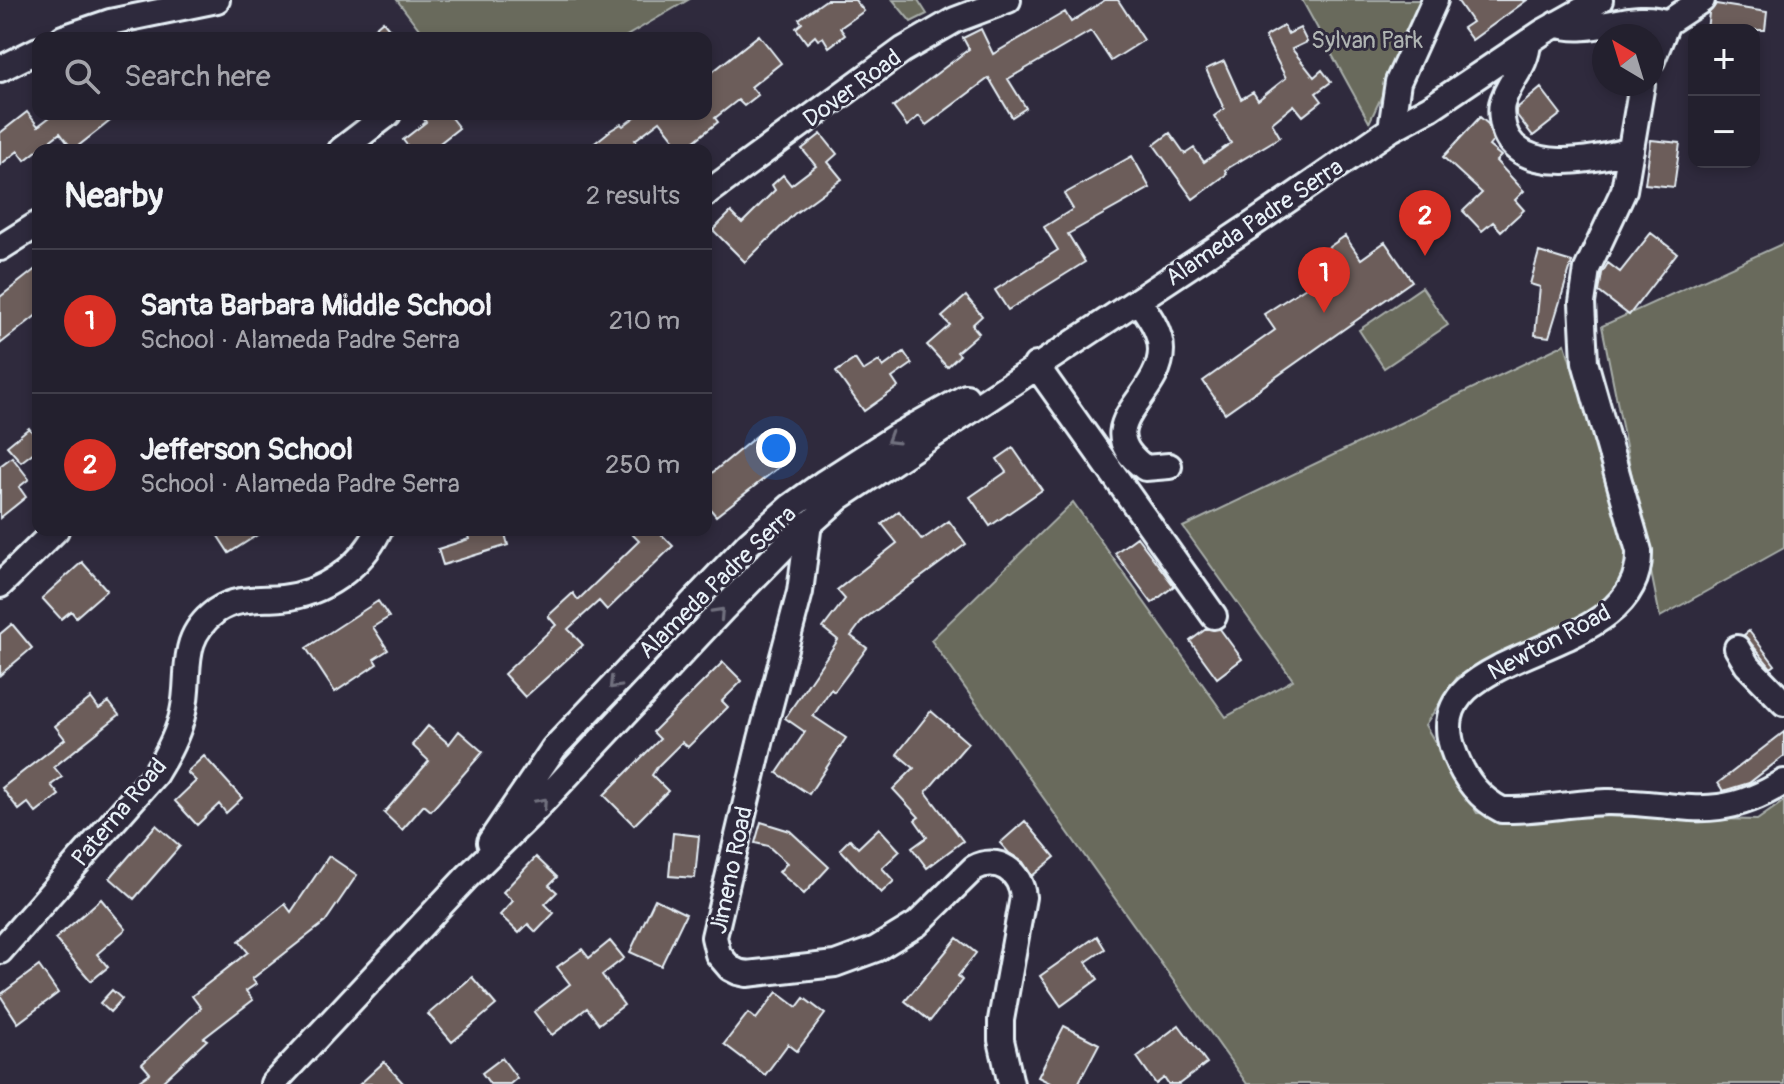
<!DOCTYPE html>
<html lang="en">
<head>
<meta charset="utf-8">
<style>
  body { margin:0; font-family:Pangolin,sans-serif; background:#2b2836; color:#f1f3f6 }
  .controls { position:absolute; right:24px; top:24px; display:grid; overflow:hidden; border-radius:16px; box-shadow:0 4px 12px #0003 }
  .controls button { width:72px; height:72px; display:grid; place-items:center; padding:0; border:0; border-bottom:2px solid #403e4a; background:#23202e; color:#f1f3f6; font:40px sans-serif }
  .compass { position:absolute; left:1592px; top:24px; width:72px; height:72px; border-radius:50%; background:#23202e; box-shadow:0 4px 12px #0003; rotate:322deg }
  .you { position:absolute; left:776px; top:448px; width:28px; height:28px; margin:-20px; border:6px solid #fff; border-radius:50%; background:#1a73e8; box-shadow:0 0 0 12px #1a73e833 }
  .badge { display:grid; place-items:center; width:52px; height:52px; border-radius:50%; background:#d93025; color:#fff; font-size:26px; font-weight:700 }
  .pin { position:absolute; translate:-50% -66px; filter:drop-shadow(0 2px 4px #0008) }
  .pin::after { content:''; position:absolute; top:42px; width:28px; height:24px; background:inherit; clip-path:polygon(0 0,100% 0,50% 100%) }
  .list { margin:0; padding:0; list-style:none }
  h2 { display:flex; justify-content:space-between; align-items:center; height:104px; margin:0; padding:0 32px; font-size:34px }
  h2 small { font-size:26px; font-weight:400; color:#a3a3aa }
  .list li { display:grid; grid-template-columns:52px 1fr auto; gap:24px; align-items:center; box-sizing:border-box; height:144px; padding:0 32px; border-top:2px solid #403e4a }
  .list b { display:block; font-size:30px; white-space:nowrap }
  .list p { margin:0; font-size:26px; white-space:nowrap; color:#a3a3aa }
  .list em { font-size:26px; font-style:normal; color:#a3a3aa }
  .icon { flex:none; width:44px; height:44px; fill:none; stroke:currentColor; stroke-width:2; stroke-linecap:round; stroke-linejoin:round }
  .map { position:relative; flex:none; width:1784px; height:1084px; overflow:hidden }
  .search { position:absolute; background:#23202e; box-shadow:0 4px 12px #0003; left:32px; top:32px; width:680px; height:88px; display:flex; align-items:center; gap:20px; box-sizing:border-box; padding:0 28px; border-radius:16px; color:#a3a3aa; font-size:30px }
  .panel { position:absolute; background:#23202e; box-shadow:0 4px 12px #0003; left:32px; top:144px; width:680px; height:392px; border-radius:16px }
  .map>svg:first-child { display:block }
  .green { fill:#696a5c; stroke:#a8aeaa; stroke-width:2 }
  .building { fill:#6c5d5a; stroke:#e8f1f8; stroke-width:2 }
  .lines { fill:none; stroke-linecap:round; stroke-linejoin:round }
  .minor-casing { stroke:#e8f1f8; stroke-width:30 }
  .minor { stroke:#2f2a3d; stroke-width:24 }
  .oneway { stroke:#70707e }
  .labels { text-anchor:middle; stroke-width:6; stroke-linejoin:round; paint-order:stroke }
  .park-label { font-size:24px; fill:#afb4b2; stroke:#2f2a3d }
  .street-label { font-size:24px; fill:#e8f1f8; stroke:#2f2a3d }
</style>
</head>
<body>
<div class="map">
<svg width="1784" height="1084" viewBox="0 0 1784 1084">
  <rect width="100%" height="100%" fill="#2f2a3d"/>
  <filter id="ink" filterUnits="userSpaceOnUse"><feTurbulence type="fractalNoise" baseFrequency=".0125" numOctaves="2"/><feDisplacementMap in="SourceGraphic" scale="16" xChannelSelector="R" yChannelSelector="G"/><feConvolveMatrix kernelMatrix="1 2 1 2 8 2 1 2 1" color-interpolation-filters="sRGB"/></filter>
  <g filter="url(#ink)">
    <!-- green -->
    <path class="green" d="M397 0H688L623 38H426Z
      M893 0H918L927 14 911 22Z
      M1302 0H1427L1369 123V122Z
      M1784 243V548L1660 617 1602 326Z
      M1422 287 1448 325 1384 368 1359 330Z
      M1565 344 1628 550 1625 585 1599 612 1458 676 1425 725 1477 813 1757 820 1784 801V1084H1247L931 640 1073 502 1226 717 1293 680 1183 527Z"/>
    <!-- building -->
    <path class="building" d="M826 0H855L864 11 840 28 845 35 829 47 823 37 818 40 815 36 807 43 796 28 802 23 799 19Z
      M1105 0H1118L1144 40 1111 61 1091 31 1008 79 1026 108 1012 117 989 78 926 125 919 116 907 126 893 107 969 49 963 38 981 29 993 54 1065 12 1071 22Z
      M1457 0H1527L1472 40 1463 28 1472 22Z
      M1716 4 1767 12 1765 30H1707L1709 13Z
      M383 21 397 38H363Z
      M1284 26 1288 34 1300 28 1307 42 1292 49 1314 77 1322 70 1331 82 1316 93 1322 101 1303 116 1294 105 1272 123 1280 137 1225 170 1227 174 1193 199 1154 145 1170 133 1185 154 1194 148 1204 162 1231 143 1214 116 1224 109 1206 69 1224 61 1241 99 1253 92 1258 100 1286 78 1265 37Z
      M759 35 781 63 751 87 758 95 744 106 738 100 715 118 718 122 683 150 660 121 635 140 642 150H586L611 130 621 124 623 126 639 114H706V77Z
      M1541 88 1561 114 1533 136 1516 114V109Z
      M27 112 38 126 54 114H119L73 150 60 133 25 160 18 151 0 165V133Z
      M420 114H448L459 128 431 150H411L403 140 426 122Z
      M1480 117 1488 124 1493 141 1489 146 1501 156 1496 161 1524 191 1515 200 1524 210 1501 231 1493 222 1482 231 1463 211 1482 193 1443 157Z
      M821 134 837 154 828 162 842 179 794 214 745 262 713 230 731 212 742 223 775 190 772 185 783 175 791 185 816 166 802 149Z
      M1651 140 1680 143 1674 187 1645 184Z
      M1132 156 1150 188 1068 234 1085 262 1008 310 995 290 1058 250 1044 227 1073 209 1064 194Z
      M1651 233 1677 253 1629 315 1599 292 1602 273 1608 263 1620 272Z
      M1345 236 1361 259 1385 242 1412 281 1225 413 1203 381 1275 330 1264 314 1331 271 1319 254Z
      M1539 252 1572 262 1549 337 1535 335 1540 287 1530 284Z
      M38 267V314L0 344V297Z
      M966 296 982 316 972 325 979 333 957 352 960 355 947 367 927 345 950 325 942 317Z
      M904 352 912 364 892 378 898 387 864 411 836 372 855 359 863 371 879 361 883 367Z
      M29 428 38 440V449L21 462 7 446Z
      M759 434 783 464 716 516 706 504V478Z
      M1013 448 1042 490 990 526 970 497 1006 472 997 459Z
      M12 457 29 479 19 487 26 497 0 518V466Z
      M899 511 922 540 949 521 966 544 863 620 851 636 867 648 834 692 831 689 813 716 846 738 809 794 777 773 805 732 785 718 838 640 823 628 845 599 837 590 897 543 882 524Z
      M214 530H265L229 553Z
      M466 530H504L508 545 443 565 438 549 469 539Z
      M628 530H657L673 546 607 610 599 601 568 629 583 645 525 697 504 674 556 625 548 616 573 593 578 600 639 541Z
      M1137 537 1174 586 1152 603 1115 553Z
      M82 562 107 590 76 617 71 611 61 619 42 598Z
      M378 601 389 617 373 627 388 650 374 659 377 664 335 692 306 648Z
      M12 624 32 648 0 675V634Z
      M1206 629H1220L1242 659 1217 678 1190 641Z
      M1749 631 1775 665 1771 668 1744 635Z
      M723 662 742 681 722 701 728 707 688 747 682 742 658 766 652 775 668 791 634 825 604 795 660 739 653 732Z
      M91 698 99 709 109 702 119 715 54 767 62 777 51 785 59 795 36 813 28 803 19 810 2 788 65 739 55 726Z
      M931 711 968 743 926 792 963 841 927 868 912 848 927 837 915 820 919 817 893 789 914 768 897 754Z
      M428 726 449 744 459 731 483 752 431 811 424 805 402 830 384 813 429 761 412 745Z
      M1784 732V756L1749 783 1723 791 1718 783Z
      M204 756 242 798 226 813 219 804 197 825 175 801 196 781 187 772Z
      M1025 821 1055 857 1032 876 1023 862 1009 853 1000 843Z
      M761 822 790 831 829 867 804 894 779 872 787 863 768 846 755 843Z
      M156 825 180 846 134 899 110 878Z
      M879 828 900 851 882 868 894 881 881 893 840 849 850 839 858 848Z
      M673 833 699 836 695 878 669 876Z
      M329 856 357 875 325 922 252 979 256 984 246 991 253 1000 204 1038 207 1040 160 1084H135L150 1073 142 1064 201 1008 192 996 248 952 239 941 285 904 291 912Z
      M536 857 557 877 549 885 557 892 545 904 554 913 536 932 528 924 519 933 500 915 513 901 503 892Z
      M101 899 126 929 97 954 108 967 91 981 55 939Z
      M655 899 686 914 661 966 630 952Z
      M1097 936 1105 949 1086 962 1098 979 1061 1006 1040 976Z
      M957 938 976 953 958 976 962 980 930 1021 905 1001Z
      M610 941 624 958 602 975 624 1005 599 1024 587 1008 552 1035 534 1012 570 984 557 967 582 949 589 958Z
      M39 966 58 993 18 1023 0 995Z
      M472 977 496 1005 452 1042 428 1014Z
      M112 990 122 999 110 1012 100 1003Z
      M777 992 797 1007 804 998 825 1014 797 1051 788 1044 765 1075 724 1044 748 1013 756 1019Z
      M1179 1025 1207 1063 1179 1084H1168L1164 1078 1156 1084 1137 1057Z
      M1064 1026 1099 1044 1078 1084H1052L1038 1077Z
      M502 1058 517 1078 510 1084H490L482 1073Z
      M384 1062 404 1084H360Z"/>
    <g class="lines">
      <defs>
        <path id="minor" d="M1556 24C1592 37 1632 9 1667 23L1702 0
          M63 38 110 22 217 0
          M1528 42C1527 67 1508 81 1502 104 1500 112 1502 121 1504 129 1518 176 1595 160 1631 150
          M1652 60 1667 23
          M0 69 38 50
          M1642 84 1624 190 1587 269 1582 303 1585 362 1639 551C1643 666 1409 640 1455 755 1464 778 1480 799 1502 810 1536 811 1571 803 1606 802 1679 801 1713 826 1784 782
          M1391 129 1398 82 1435 0
          M341 150 388 114
          M706 194 903 50 955 20 1008 0
          M0 248 38 224
          M1138 300C1148 314 1161 332 1161 350 1161 398 1086 425 1145 468L1169 466
          M1036 365 1214 616
          M809 523 800 592 761 739 714 937 718 954 730 968 738 972 747 974 835 964 876 949 917 924 974 868C998 855 1021 872 1023 897L1001 1020V1040L1011 1084
          M0 585 56 530
          M1737 648 1747 665 1784 703
          M490 842 554 748 749 543 790 507 825 482 895 437 966 397
          M0 951 155 774C167 755 178 735 183 712 192 673 177 640 216 611 237 597 258 600 282 598 323 594 361 567 379 530
          M273 1084 467 877 535 810 723 609 787 544 840 497 1253 224 1391 129 1430 108 1543 32 1600 0"/>
      </defs>
      <!-- minor casing -->
      <use href="#minor" class="minor-casing"/>
      <!-- minor -->
      <use href="#minor" class="minor"/>
    </g>
    <!-- one-way arrows -->
    <defs><path id="oneway-chevron" d="M-2-3.5L2.5 0L-2 3.5" fill="none" stroke-width="1.6" stroke-linecap="round" stroke-linejoin="round" transform="scale(2)"/></defs>
    <g class="oneway">
      <use href="#oneway-chevron" transform="translate(892 439) rotate(148)"/>
      <use href="#oneway-chevron" transform="translate(719 613) rotate(-47)"/>
      <use href="#oneway-chevron" transform="translate(614 684) rotate(134)"/>
      <use href="#oneway-chevron" transform="translate(542 803) rotate(-48)"/>
    </g>
  </g>
  <g class="labels">
    <!-- park labels -->
    <g class="park-label">
      <text x="1367" y="48">Sylvan Park</text>
    </g>
    <!-- street labels -->
    <g class="street-label">
      <text transform="translate(852 88) rotate(-36)" y="8">Dover Road</text>
      <text transform="translate(1254 222) rotate(-34)" y="8">Alameda Padre Serra</text>
      <text transform="translate(717 582) rotate(-44)" y="8">Alameda Padre Serra</text>
      <text transform="translate(1549 642) rotate(-28)" y="8">Newton Road</text>
      <text transform="translate(119 812) rotate(-50)" y="8">Paterna Road</text>
      <text transform="translate(731 870) rotate(-78)" y="8">Jimeno Road</text>
    </g>
  </g>
</svg>
<div class="controls">
<button>+</button>
<button>−</button>
</div>
<svg class="compass" viewBox="-18 -18 36 36"><path d="M0-13l5 13h-10z" fill="#e53935"/><path d="M0 13l5-13h-10z" fill="#a3a3aa"/></svg>
<div class="you"></div>
<div class="pin badge" style="left:1324px;top:313px">1</div>
<div class="pin badge" style="left:1425px;top:256px">2</div>
<div class="search"><svg class="icon" aria-label="search" viewBox="0 0 24 24"><circle cx="10" cy="10" r="6"/><path d="M15 15l6 6"/></svg>Search here</div>
<section class="panel">
<h2>Nearby<small>2 results</small></h2>
<ul class="list">
<li><span class="badge">1</span><div><b>Santa Barbara Middle School</b><p>School · Alameda Padre Serra</p></div><em>210 m</em></li>
<li><span class="badge">2</span><div><b>Jefferson School</b><p>School · Alameda Padre Serra</p></div><em>250 m</em></li>
</ul>
</section>
</div>
</body>
</html>
